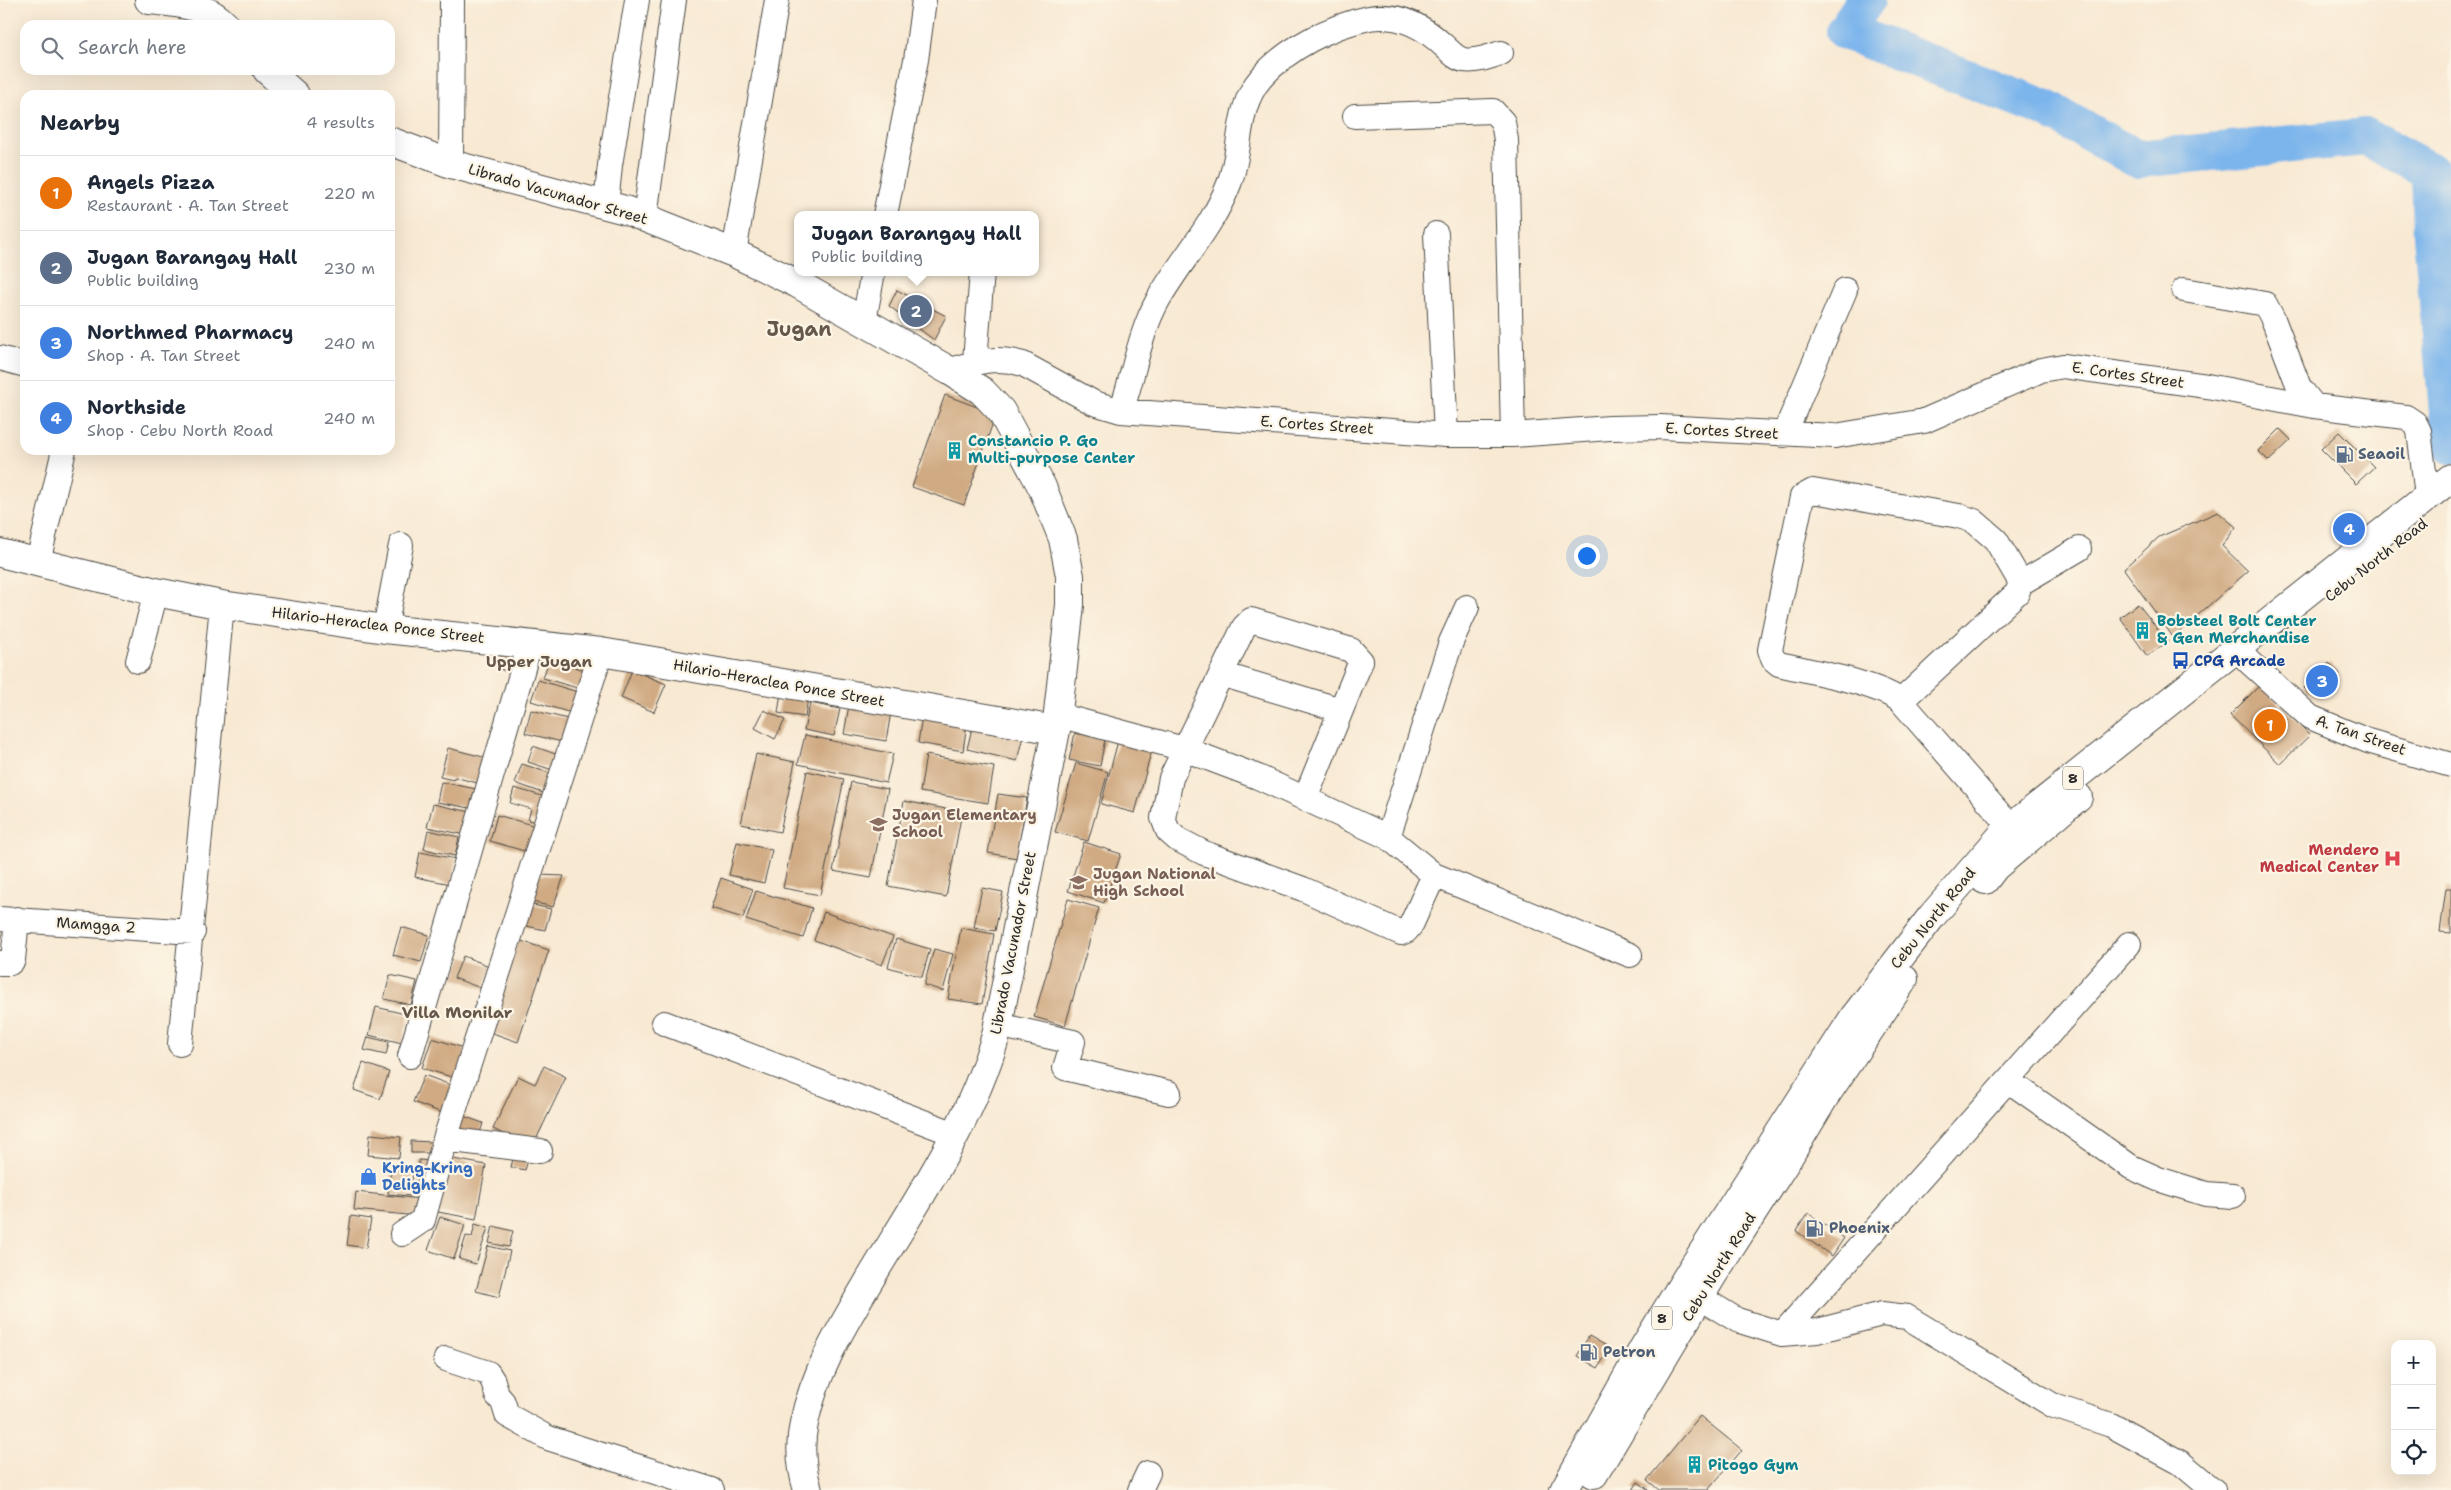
<!DOCTYPE html>
<html lang="en">
<head>
<meta charset="utf-8">
<style>
  body { margin:0; font-family:"Shantell Sans",sans-serif; background:#f6f6f7; color:#1f2937 }
  .controls { position:absolute; right:15px; bottom:15px; display:grid; overflow:hidden; border-radius:10px; box-shadow:0 5px 20px #0002 }
  .controls button { width:45px; height:45px; display:grid; place-items:center; padding:0; border:0; border-bottom:1px solid #e0e1e3; background:#fff; color:#1f2937; font:25px sans-serif }
  .you { position:absolute; left:1586px; top:555px; width:18px; height:18px; margin:-12px; border:4px solid #fff; border-radius:50%; background:#1a73e8; box-shadow:0 0 0 8px #1a73e833 }
  .badge { display:grid; place-items:center; width:32px; height:32px; border-radius:50%; background:#c8321e; color:#fff; font-size:16px; font-weight:700 }
  .pin { position:absolute; translate:-50% -50%; border:2px solid #fff; box-shadow:0 1px 5px #0006 }
  .popup { position:absolute; left:794px; top:211px; width:245px; height:65px; box-sizing:border-box; display:grid; place-content:center; border-radius:10px; background:#fff; filter:drop-shadow(0 1px 4px #0005); font-size:16px; white-space:nowrap; color:#747a83 }
  .popup b { font-size:19px; color:#1f2937 }
  .popup::after { content:''; position:absolute; left:50%; top:100%; margin-left:-10px; border:10px solid transparent; border-top-color:#fff }
  .list { margin:0; padding:0; list-style:none }
  h2 { display:flex; justify-content:space-between; align-items:center; height:65px; margin:0; padding:0 20px; font-size:21px }
  h2 small { font-size:16px; font-weight:400; color:#747a83 }
  .list li { display:grid; grid-template-columns:32px 1fr auto; gap:15px; align-items:center; box-sizing:border-box; height:75px; padding:0 20px; border-top:1px solid #e0e1e3 }
  .list b { display:block; font-size:19px; white-space:nowrap }
  .list p { margin:0; font-size:16px; white-space:nowrap; color:#747a83 }
  .list em { font-size:16px; font-style:normal; color:#747a83 }
  .icon { flex:none; width:28px; height:28px; fill:none; stroke:currentColor; stroke-width:2; stroke-linecap:round; stroke-linejoin:round }
  .map { position:relative; flex:none; width:2451px; height:1490px; overflow:hidden }
  .search { position:absolute; background:#fff; box-shadow:0 5px 20px #0002; left:20px; top:20px; width:375px; height:55px; display:flex; align-items:center; gap:12px; box-sizing:border-box; padding:0 18px; border-radius:15px; color:#747a83; font-size:19px }
  .panel { position:absolute; background:#fff; box-shadow:0 5px 20px #0002; left:20px; top:90px; width:375px; height:365px; border-radius:15px }
  .map>svg:first-child { display:block }
  .lines { fill:none; stroke-linecap:round; stroke-linejoin:round }
  .river { stroke:#7bb5ec; stroke-width:38 }
  .building { fill:#d0aa83 }
  .street-casing { stroke:#4a4844; stroke-width:26 }
  .secondary-casing { stroke:#4a4844; stroke-width:30 }
  .primary-casing { stroke:#4a4844; stroke-width:30 }
  .street { stroke:#fff; stroke-width:24 }
  .secondary { stroke:#fff; stroke-width:28 }
  .primary { stroke:#fff; stroke-width:28 }
  .labels { text-anchor:middle; stroke-width:4.5; stroke-linejoin:round; paint-order:stroke }
  .shield { fill:#fcf5e5; stroke:#6a6863; stroke-width:1 }
  .shield-label { font-size:14px; font-weight:bold; fill:#2b2b2b }
  .street-label { font-size:15px; fill:#2b2b2b; stroke:#fcf5e5 }
  .culture-label { font-size:15px; font-weight:bold; fill:#0d838f; stroke:#fcf5e5; text-anchor:start }
  .service-label { font-size:15px; font-weight:bold; fill:#4e5e75; stroke:#fcf5e5; text-anchor:start }
  .transit-label { font-size:15px; font-weight:bold; fill:#164399; stroke:#fcf5e5; text-anchor:start }
  .education-label { font-size:15px; font-weight:bold; fill:#785e54; stroke:#fcf5e5; text-anchor:start }
  .health-label { font-size:15px; font-weight:bold; fill:#be3a42; stroke:#fcf5e5; text-anchor:end }
  .shop-label { font-size:15px; font-weight:bold; fill:#366cbe; stroke:#fcf5e5; text-anchor:start }
  .neighbourhood-label { font-size:16px; font-weight:bold; fill:#65574a; stroke:#fcf5e5 }
  .district-label { font-size:20px; font-weight:bold; fill:#65574a; stroke:#fcf5e5 }
</style>
</head>
<body>
<div class="map">
<svg width="2451" height="1490" viewBox="0 0 2451 1490">
  <rect width="100%" height="100%" fill="#fcf5e5"/>
  <filter id="ink" filterUnits="userSpaceOnUse"><feTurbulence type="fractalNoise" baseFrequency=".02" numOctaves="2"/><feDisplacementMap in="SourceGraphic" scale="10" xChannelSelector="R" yChannelSelector="G"/><feConvolveMatrix kernelMatrix="1 2 1 2 8 2 1 2 1" color-interpolation-filters="sRGB"/></filter>
  <filter id="wash" filterUnits="userSpaceOnUse"><feTurbulence type="fractalNoise" baseFrequency=".0096" numOctaves="4" result="noise"/><feDisplacementMap in="SourceGraphic" scale="20" xChannelSelector="R" yChannelSelector="G"/><feGaussianBlur stdDeviation="1.12" result="paint"/><feColorMatrix in="noise" values="0 0 0 0 0 0 0 0 0 0 0 0 0 0 0 0 0 1.4 0 .05"/><feComposite in="paint" operator="in"/></filter>
  <g filter="url(#wash)">
    <rect width="100%" height="100%" fill="#f8e9d3"/>
    <g class="lines">
      <!-- river -->
      <path class="river" d="M1866 0 1845 31 2047 109 2137 159 2366 137 2430 171 2432 236 2451 445"/>
    </g>
    <g id="blocks">
      <!-- building -->
      <path class="building" d="M897 290 946 316 934 340 889 306Z
        M945 395 996 414 964 505 912 487Z
        M2280 429 2291 440 2269 461 2258 451Z
        M2339 432 2374 467 2356 484 2321 449Z
        M2218 512 2236 527 2222 546 2248 571 2173 637 2124 569 2159 537Z
        M2138 604 2168 642 2147 656 2120 617Z
        M504 649 524 656 517 675 497 668Z
        M549 660 589 671 584 690 543 678Z
        M2329 663 2340 674 2318 697 2304 688Z
        M632 670 666 684 654 712 621 698Z
        M538 680 581 693 575 714 531 701Z
        M2260 685 2310 735 2280 764 2230 715Z
        M781 693 808 698 805 717 778 713Z
        M810 703 840 709 834 736 804 730Z
        M849 705 891 712 886 741 844 734Z
        M531 710 572 720 566 743 525 733Z
        M764 710 785 720 775 739 755 728Z
        M922 717 967 723 963 751 918 743Z
        M973 724 1023 736 1017 761 967 749Z
        M1075 733 1105 739 1100 766 1069 760Z
        M805 735 893 754 886 783 798 764Z
        M1118 741 1152 749 1135 813 1101 804Z
        M533 746 561 756 556 771 528 762Z
        M448 748 491 759 485 785 454 777V780L440 777Z
        M756 754 795 762 780 832 741 824Z
        M926 755 994 767 988 803 920 792Z
        M1076 763 1108 772 1088 841 1055 832Z
        M522 764 555 775 549 795 515 783Z
        M807 771 844 779 820 895 783 888Z
        M441 782 476 789V809L437 802Z
        M851 782 888 789 871 878 833 871Z
        M514 788 549 798 541 824 528 820 531 809 510 803Z
        M998 794 1027 798 1017 858 988 853Z
        M904 801 962 812 946 897 888 886Z
        M433 804 471 812 466 835 427 827Z
        M497 815 539 827 531 853 490 841Z
        M428 830 459 837 455 856 424 849Z
        M737 842 772 850 764 883 729 875Z
        M1084 842 1121 854 1104 903 1068 891Z
        M420 852 456 859 451 884 415 877Z
        M538 875 564 876 553 907 528 901Z
        M721 878 753 889 743 918 711 908Z
        M982 888 1003 892 995 931 974 927Z
        M2446 888H2451V933L2440 932Z
        M756 891 812 908 803 938 746 920Z
        M1068 899 1099 908 1065 1026 1034 1017Z
        M528 904 551 909 545 930 522 925Z
        M824 912 893 937 882 965 814 940Z
        M401 927 429 935 421 962 393 955Z
        M961 928 994 934 982 1004 948 999Z
        M896 939 930 949 922 977 888 967Z
        M518 940 549 950 518 1042 487 1031Z
        M934 949 953 954 943 991 924 985Z
        M463 956 492 967 483 989 454 978Z
        M390 975 417 981 411 1005 384 999Z
        M376 1007 409 1015 402 1043 369 1035Z
        M368 1037 389 1042 386 1055 364 1050Z
        M432 1038 467 1049 458 1079 422 1068Z
        M363 1063 389 1072 380 1099 354 1090Z
        M544 1066 566 1077 532 1148 493 1129 518 1076 535 1084Z
        M424 1075 456 1087 445 1114 413 1102Z
        M460 1115 483 1123 478 1139 455 1132Z
        M370 1134 401 1137 399 1158 368 1155Z
        M411 1141 434 1142V1153H411Z
        M515 1151 530 1154 525 1170 511 1167Z
        M448 1158 486 1165 476 1219 438 1212Z
        M419 1160 432 1161 430 1184 417 1183Z
        M391 1169 413 1172 410 1196 388 1194Z
        M356 1192 421 1199 419 1216 354 1210Z
        M1808 1213 1844 1238 1832 1256 1796 1231Z
        M351 1216 371 1219 366 1248 347 1245Z
        M440 1217 465 1225 454 1259 428 1250Z
        M475 1224 488 1228 476 1264 459 1259 466 1236 472 1237Z
        M493 1226 513 1231 509 1247 489 1243Z
        M488 1246 510 1251 499 1297 476 1291Z
        M1589 1336 1610 1348 1598 1368 1577 1356Z
        M1700 1416 1742 1450 1708 1490H1659L1647 1480Z
        M1638 1482 1649 1490H1633Z"/>
    </g>
  </g>
  <g filter="url(#ink)">
    <use href="#blocks" fill-opacity="0" stroke="#4a4844" stroke-width="1"/>
    <g class="lines">
      <defs>
        <path id="street" d="M1355 116 1493 111 1503 122 1506 140 1513 435
          M451 164 452 0
          M606 205 610 165 637 0
          M885 215 916 60 924 0
          M645 217 674 0
          M1436 234 1446 435
          M734 253 777 0
          M2184 290 2265 304 2273 319 2299 387 2314 406
          M864 321 873 272
          M0 358 25 365
          M975 361 982 272
          M950 371C976 361 997 356 1023 364L1094 403 1121 411 1446 435H1513L1610 428 1660 427 1835 436 1924 421 2041 370 2063 366 2207 386 2314 406 2406 417 2415 423 2419 431 2427 496
          M1121 411C1134 375 1139 334 1158 300 1180 261 1212 228 1229 184 1243 148 1235 108 1261 78 1287 48 1331 26 1369 18 1398 13 1422 25 1443 45 1449 50 1456 59 1464 60 1476 62 1489 57 1501 53
          M1784 435 1845 290
          M38 562 64 450
          M385 629 401 545
          M2237 647 2248 661 2310 717 2368 741 2451 765
          M138 661 156 592
          M1221 674 1341 710
          M1901 701 2017 593 2021 583 2079 549
          M1058 715 1184 749 1258 777 1388 837 1434 875 1630 955
          M1305 799 1361 661 1351 650 1251 620 1244 627 1171 778 1163 818 1168 831 1177 839 1204 853 1303 889 1401 933 1406 931 1411 925 1434 875
          M2011 827 1901 701C1875 682 1812 672 1779 664L1773 659 1770 650 1802 497 1813 491 1959 516 1974 521 1996 540 2021 583
          M1388 837 1451 642 1467 607
          M0 919 193 932
          M0 963H10L13 960 17 919
          M664 1023 955 1134
          M998 1025 1073 1042 1065 1068 1169 1093
          M180 1044 222 605
          M410 1056 530 644
          M2009 1081 2131 1167 2158 1179 2206 1194 2233 1196
          M445 1139 540 1151
          M402 1234 423 1220 445 1139 601 652
          M1683 1287 1737 1320 1782 1334 1817 1331 1882 1314 1907 1317 2054 1406 2111 1425 2181 1463 2213 1490
          M1782 1334 2129 944
          M446 1359 488 1373 493 1381 497 1395 503 1402 507 1415 548 1438 712 1490
          M1140 1490 1148 1473"/>
        <path id="secondary" d="M149 0C176 3 206 4 225 25
          M267 70 295 95
          M390 141 451 164 625 210 734 253 798 284 950 371 982 391 1001 411 1042 487 1063 539 1070 576V605L1056 730 996 1035C970 1126 913 1206 866 1286 841 1328 814 1374 804 1423 799 1446 801 1468 808 1490
          M0 553 156 592 222 605 385 629 601 652 1056 730"/>
        <path id="primary" d="M1985 880 1995 867 2078 797
          M1594 1474 1711 1278 1785 1163 1824 1098 1904 979
          M1564 1490 1644 1347 1693 1267 1854 1017 1932 916 2004 833 2451 478"/>
      </defs>
      <!-- street casing -->
      <use href="#street" class="street-casing"/>
      <!-- secondary casing -->
      <use href="#secondary" class="secondary-casing"/>
      <!-- primary casing -->
      <use href="#primary" class="primary-casing"/>
      <!-- street -->
      <use href="#street" class="street"/>
      <!-- secondary -->
      <use href="#secondary" class="secondary"/>
      <!-- primary -->
      <use href="#primary" class="primary"/>
    </g>
  </g>
  <!-- icons -->
  <defs>
    <symbol id="building-bare" viewBox="-9 -9 18 18"><path d="M-4-6H4V6H1V3H-1V6H-4ZM-2.5-4.3h1.7v1.8h-1.7ZM.8-4.3h1.7v1.8H.8ZM-2.5-1h1.7V.8h-1.7ZM.8-1h1.7V.8H.8Z" fill="#0f9aa8" stroke="#fcf5e5" stroke-width="2.5" paint-order="stroke"/></symbol>
    <symbol id="fuel-bare" viewBox="-9 -9 18 18"><path d="M-5.5-6h7V0h2V4h1.3V-2.5L3-4.5l.8-.8L6-3V5H2.5V1h-1V6h-7ZM-4.2-4.7v3.2H.2V-4.7Z" fill="#5c6f8a" stroke="#fcf5e5" stroke-width="2.5" paint-order="stroke"/></symbol>
    <symbol id="bus-bare" viewBox="-9 -9 18 18"><path d="M-5-6H5V4H4V6H2V4H-2V6H-4V4H-5ZM-3.5-4V0h7V-4ZM-3.5 1.2v1.5H-2V1.2ZM2 1.2v1.5H3.5V1.2Z" fill="#1a4fb4" stroke="#fcf5e5" stroke-width="2.5" paint-order="stroke"/></symbol>
    <symbol id="school-bare" viewBox="-9 -9 18 18"><path d="M0-5L7-2L0 1L-7-2ZM-4 1L0 2.5L4 1V4Q0 6-4 4Z" fill="#8d6e63" stroke="#fcf5e5" stroke-width="2.5" paint-order="stroke"/></symbol>
    <symbol id="hospital-bare" viewBox="-9 -9 18 18"><path d="M-5-5h3v3.5h4V-5h3V5h-3V1.5h-4V5h-3Z" fill="#e0444e" stroke="#fcf5e5" stroke-width="2.5" paint-order="stroke"/></symbol>
    <symbol id="shop-bare" viewBox="-9 -9 18 18"><path d="M-5-2.5h2.3a2.7 3.5 0 0 1 5.4 0H5L5.5 6h-11ZM-1.5-2.5h3a1.5 2.3 0 0 0-3 0Z" fill="#3f7fe0" stroke="#fcf5e5" stroke-width="2.5" paint-order="stroke"/></symbol>
  </defs>
  <g fill-rule="evenodd">
    <use href="#building-bare" x="942" y="438" width="25" height="25"/>
    <use href="#fuel-bare" x="2332" y="442" width="25" height="25"/>
    <use href="#building-bare" x="2130" y="618" width="25" height="25"/>
    <use href="#bus-bare" x="2168" y="648" width="25" height="25"/>
    <use href="#school-bare" x="866" y="812" width="25" height="25"/>
    <use href="#hospital-bare" x="2380" y="846" width="25" height="25"/>
    <use href="#school-bare" x="1066" y="870" width="25" height="25"/>
    <use href="#shop-bare" x="356" y="1164" width="25" height="25"/>
    <use href="#fuel-bare" x="1802" y="1216" width="25" height="25"/>
    <use href="#fuel-bare" x="1576" y="1340" width="25" height="25"/>
    <use href="#building-bare" x="1682" y="1452" width="25" height="25"/>
  </g>
  <g class="labels">
    <!-- shield labels -->
    <g class="shield">
      <rect x="2063" y="766.5" width="20" height="23" rx="4"/>
      <rect x="1652" y="1306.5" width="20" height="23" rx="4"/>
    </g>
    <g class="shield-label">
      <text x="2073" y="783">8</text>
      <text x="1662" y="1323">8</text>
    </g>
    <!-- street labels -->
    <g class="street-label">
      <text transform="translate(558 194) rotate(16)" y="5">Librado Vacunador Street</text>
      <text transform="translate(2128 375) rotate(8)" y="5">E. Cortes Street</text>
      <text transform="translate(1317 425) rotate(4)" y="5">E. Cortes Street</text>
      <text transform="translate(1722 431) rotate(3)" y="5">E. Cortes Street</text>
      <text transform="translate(2376 560) rotate(-38)" y="5">Cebu North Road</text>
      <text transform="translate(378 625) rotate(7)" y="5">Hilario-Heraclea Ponce Street</text>
      <text transform="translate(779 683) rotate(10)" y="5">Hilario-Heraclea Ponce Street</text>
      <text transform="translate(2361 735) rotate(19)" y="5">A. Tan Street</text>
      <text transform="translate(1933 918) rotate(-51)" y="5">Cebu North Road</text>
      <text transform="translate(96 925) rotate(4)" y="5">Mamgga 2</text>
      <text transform="translate(1013 943) rotate(-79)" y="5">Librado Vacunador Street</text>
      <text transform="translate(1719 1267) rotate(-58)" y="5">Cebu North Road</text>
    </g>
    <!-- culture labels -->
    <g class="culture-label">
      <text x="968" y="446">Constancio P. Go<tspan x="968" dy="17">Multi-purpose Center</tspan></text>
      <text x="2157" y="626">Bobsteel Bolt Center<tspan x="2157" dy="17">&amp; Gen Merchandise</tspan></text>
      <text x="1708" y="1470">Pitogo Gym</text>
    </g>
    <!-- service labels -->
    <g class="service-label">
      <text x="2358" y="459">Seaoil</text>
      <text x="1829" y="1233">Phoenix</text>
      <text x="1603" y="1357">Petron</text>
    </g>
    <!-- transit labels -->
    <g class="transit-label">
      <text x="2194" y="666">CPG Arcade</text>
    </g>
    <!-- education labels -->
    <g class="education-label">
      <text x="892" y="820">Jugan Elementary<tspan x="892" dy="17">School</tspan></text>
      <text x="1093" y="879">Jugan National<tspan x="1093" dy="17">High School</tspan></text>
    </g>
    <!-- health labels -->
    <g class="health-label">
      <text x="2379" y="855">Mendero<tspan x="2379" dy="17">Medical Center</tspan></text>
    </g>
    <!-- shop labels -->
    <g class="shop-label">
      <text x="382" y="1173">Kring-Kring<tspan x="382" dy="17">Delights</tspan></text>
    </g>
    <!-- neighbourhood labels -->
    <g class="neighbourhood-label">
      <text x="539" y="667">Upper Jugan</text>
      <text x="457" y="1018">Villa Monilar</text>
    </g>
    <!-- district labels -->
    <g class="district-label">
      <text x="799" y="336">Jugan</text>
    </g>
  </g>
</svg>
<div class="controls">
<button>+</button>
<button>−</button>
<button><svg class="icon" aria-label="locate" viewBox="0 0 24 24"><circle cx="12" cy="12" r="6"/><path d="M12 2v4M12 18v4M2 12h4M18 12h4"/></svg></button>
</div>
<div class="you"></div>
<div class="pin badge" style="left:2270px;top:725px;background:#e8710a">1</div>
<div class="pin badge" style="left:916px;top:311px;background:#5c6f8a">2</div>
<div class="popup"><b>Jugan Barangay Hall</b>Public building</div>
<div class="pin badge" style="left:2322px;top:681px;background:#3f7fe0">3</div>
<div class="pin badge" style="left:2349px;top:529px;background:#3f7fe0">4</div>
<div class="search"><svg class="icon" aria-label="search" viewBox="0 0 24 24"><circle cx="10" cy="10" r="6"/><path d="M15 15l6 6"/></svg>Search here</div>
<section class="panel">
<h2>Nearby<small>4 results</small></h2>
<ul class="list">
<li><span class="badge" style="background:#e8710a">1</span><div><b>Angels Pizza</b><p>Restaurant · A. Tan Street</p></div><em>220 m</em></li>
<li><span class="badge" style="background:#5c6f8a">2</span><div><b>Jugan Barangay Hall</b><p>Public building</p></div><em>230 m</em></li>
<li><span class="badge" style="background:#3f7fe0">3</span><div><b>Northmed Pharmacy</b><p>Shop · A. Tan Street</p></div><em>240 m</em></li>
<li><span class="badge" style="background:#3f7fe0">4</span><div><b>Northside</b><p>Shop · Cebu North Road</p></div><em>240 m</em></li>
</ul>
</section>
</div>
</body>
</html>
